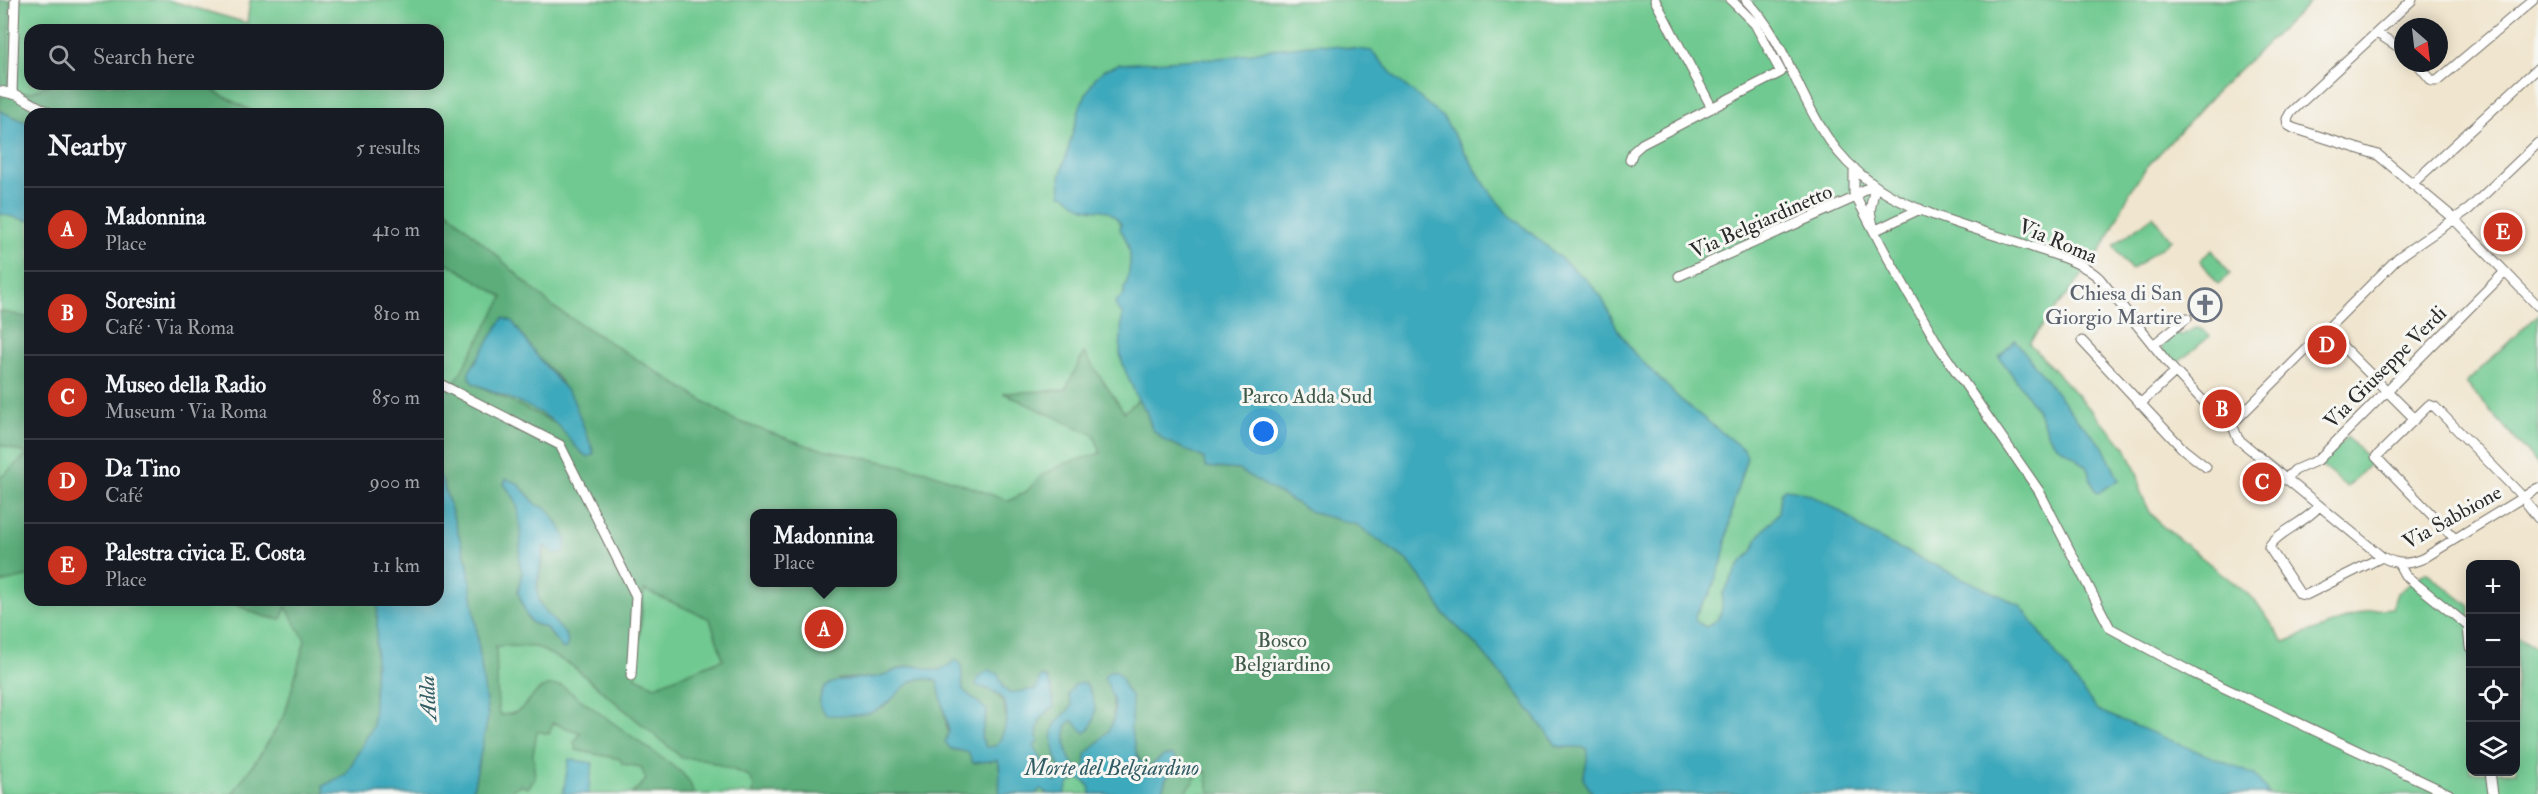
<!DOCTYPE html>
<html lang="en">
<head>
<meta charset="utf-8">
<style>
  body { margin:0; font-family:"IM FELL Double Pica",serif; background:#242831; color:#f1f3f6 }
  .controls { position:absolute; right:18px; bottom:18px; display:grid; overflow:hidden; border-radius:12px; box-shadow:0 3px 15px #0003 }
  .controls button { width:54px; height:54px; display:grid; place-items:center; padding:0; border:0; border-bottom:2px solid #363941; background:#171b24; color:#f1f3f6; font:30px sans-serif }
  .compass { position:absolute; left:2394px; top:18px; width:54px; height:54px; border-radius:50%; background:#171b24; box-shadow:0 3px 15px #0003; rotate:152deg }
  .you { position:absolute; left:1264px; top:432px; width:21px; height:21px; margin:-15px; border:4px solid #fff; border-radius:50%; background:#1a73e8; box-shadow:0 0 0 9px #1a73e833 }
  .badge { display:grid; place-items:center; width:39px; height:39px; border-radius:50%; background:#c8321e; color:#fff; font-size:20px; font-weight:700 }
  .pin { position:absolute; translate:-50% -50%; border:3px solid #fff; box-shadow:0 2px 6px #0006 }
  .popup { position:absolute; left:750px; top:509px; width:147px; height:78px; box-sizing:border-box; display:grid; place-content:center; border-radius:12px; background:#171b24; filter:drop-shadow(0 2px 4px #0005); font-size:20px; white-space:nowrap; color:#9ea1a6 }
  .popup b { font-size:22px; color:#f1f3f6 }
  .popup::after { content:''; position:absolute; left:50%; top:100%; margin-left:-12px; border:12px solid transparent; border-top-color:#171b24 }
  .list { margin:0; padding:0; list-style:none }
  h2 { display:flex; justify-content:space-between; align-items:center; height:78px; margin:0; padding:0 24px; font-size:26px }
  h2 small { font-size:20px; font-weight:400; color:#9ea1a6 }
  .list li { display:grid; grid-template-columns:39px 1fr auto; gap:18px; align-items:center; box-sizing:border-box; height:84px; padding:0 24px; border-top:2px solid #363941 }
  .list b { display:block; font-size:22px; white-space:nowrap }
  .list p { margin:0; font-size:20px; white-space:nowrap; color:#9ea1a6 }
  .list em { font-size:20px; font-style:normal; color:#9ea1a6 }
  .icon { flex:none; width:33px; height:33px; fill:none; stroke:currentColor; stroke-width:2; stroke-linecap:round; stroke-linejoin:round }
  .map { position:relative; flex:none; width:2538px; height:794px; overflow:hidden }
  .search { position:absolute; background:#171b24; box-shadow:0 3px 15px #0003; left:24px; top:24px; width:420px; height:66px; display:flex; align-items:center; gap:15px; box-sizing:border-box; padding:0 21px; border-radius:18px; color:#9ea1a6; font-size:22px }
  .panel { position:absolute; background:#171b24; box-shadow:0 3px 15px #0003; left:24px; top:108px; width:420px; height:498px; border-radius:18px }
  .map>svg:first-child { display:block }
  .green { fill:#70c990; stroke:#4e7a5e; stroke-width:1.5; fill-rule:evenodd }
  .forest { fill:#5cad7a; stroke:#446c52; stroke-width:1.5; fill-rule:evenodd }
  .water { fill:#3da9bc; stroke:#346a74; stroke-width:1.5 }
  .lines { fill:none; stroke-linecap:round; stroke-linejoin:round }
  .minor-casing { stroke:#706c64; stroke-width:11 }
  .minor { stroke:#fff; stroke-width:9 }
  .labels { text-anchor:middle; stroke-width:6; stroke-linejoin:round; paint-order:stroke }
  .street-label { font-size:21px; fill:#2b2b2b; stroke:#f6f6f2 }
  .worship-label { font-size:21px; fill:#5b616d; stroke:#f6f6f2; text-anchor:end }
  .park-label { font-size:21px; fill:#405a49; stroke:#f6f6f2 }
  .water-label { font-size:22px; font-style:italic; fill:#325d65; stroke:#f6f6f2 }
</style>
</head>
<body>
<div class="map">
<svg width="2538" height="794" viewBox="0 0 2538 794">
  <rect width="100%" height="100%" fill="#f6f6f2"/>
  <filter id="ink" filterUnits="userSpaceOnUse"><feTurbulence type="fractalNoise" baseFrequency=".0167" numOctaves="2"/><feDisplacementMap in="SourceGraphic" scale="12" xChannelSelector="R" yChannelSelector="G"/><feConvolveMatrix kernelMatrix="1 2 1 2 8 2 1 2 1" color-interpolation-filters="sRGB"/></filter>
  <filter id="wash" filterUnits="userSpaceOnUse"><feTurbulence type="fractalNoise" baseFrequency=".008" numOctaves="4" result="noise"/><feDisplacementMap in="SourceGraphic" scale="24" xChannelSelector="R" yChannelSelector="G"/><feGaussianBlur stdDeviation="1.35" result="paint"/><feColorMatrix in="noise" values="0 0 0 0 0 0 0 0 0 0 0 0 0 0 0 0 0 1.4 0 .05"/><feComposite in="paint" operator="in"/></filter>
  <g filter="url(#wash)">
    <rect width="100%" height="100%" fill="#f0e5ce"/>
    <!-- green -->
    <path class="green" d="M0 0H168L247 23 250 0H2312L2218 90 2145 169 2130 192 2106 241 2095 259 2029 343 2126 448 2138 475 2140 491 2150 512 2160 524 2255 600 2284 642 2369 610 2392 608 2397 593 2426 572 2470 606V772H2516V636L2538 649V794H0ZM30 30H438V84H30ZM30 114H438V600H30ZM755 514H893V582H755Z
      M2153 216 2171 240 2131 270 2113 246Z
      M2212 250 2230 274 2218 284 2200 260Z
      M2538 314V465L2466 383Z
      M2195 328 2201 329 2210 336 2175 365 2162 350 2161 346 2177 332 2181 336Z
      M2347 437 2372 462 2347 487 2319 464Z"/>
    <!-- forest -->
    <path class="forest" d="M0 0H10L8 89 0 87Z
      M51 84H201L257 114H30V124L0 111V100L3 95 32 92Z
      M438 202 553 307 734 420 809 446 926 471 1009 501 1027 491 1042 475 1064 464 1101 453 1094 435 1003 393 1065 390 1084 353 1124 412 1138 400 1146 411 1152 429 1204 458 1206 467 1239 470 1338 518 1357 525 1408 561 1429 588 1444 614 1477 646 1510 685 1557 746C1568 749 1579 745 1587 749 1592 767 1577 772 1593 794H1212L1209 792 1206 771 1198 774 1185 794H1161L1166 778 1177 767 1164 756 1148 768C1127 754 1130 716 1129 693L1125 689 1110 688 1113 698V722L1109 733 1091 749 1085 769C1065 770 1065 740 1066 726L1071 720 1086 732 1068 695 1072 705C1068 713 1060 716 1057 723 1047 742 1061 761 1061 781L1054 782 1033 746 1038 742C1035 725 1040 716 1054 707L1051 687 1046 677 1042 676 1036 689 1009 693 1004 688 998 674 983 688 995 692C1010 707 1008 730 996 746L986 747 981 737 987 710 963 690 961 665 933 671 916 666H907L878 677 839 679 882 708C900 691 910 672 938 681L951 749 968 752 973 763 998 760C1002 772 998 782 1000 794H753L754 785 750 778 744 774 703 759 682 758 571 665 536 647 496 646 498 710 501 715C529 715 527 692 547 686 551 685 557 686 562 686L681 772 689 781 694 794H632L646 780 641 767 623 764 620 759 576 750 574 742 581 733 553 723 549 734 537 731 533 754 535 778 528 788 520 785 507 794H472L488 718 468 565 442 480 438 473V378L454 384 503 297 438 257ZM503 319 512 321 537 356 559 379 581 421 594 453 583 454 567 432 553 422 473 383 489 343ZM517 483 537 505 548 510 563 532 545 546 538 583V598L562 648 546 628 532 623 526 615 518 592 522 571 519 562 521 538 518 509 515 499 504 484ZM755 514H893V582H755ZM644 590 710 619 723 659 655 686 636 677Z
      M0 311 30 318V576L0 583V478L28 454 0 445Z
      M228 600H378L373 726 346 774 323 786 325 794H232L262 752 285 714 305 640 286 607 281 619C264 619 243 608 228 600Z"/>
    <!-- water -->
    <path class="water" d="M1319 44 1372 51 1397 79 1443 117 1486 186 1506 212 1589 282 1601 296 1618 330 1634 353 1682 401 1744 450 1747 457 1734 501 1722 562 1710 594 1695 615 1696 621 1706 627 1718 619 1721 614 1723 593 1741 562 1751 553 1759 536 1779 512 1781 493 1784 489C1804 488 1835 508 1852 519 1856 522 1858 526 1862 529 1869 533 1878 537 1886 542L2020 605 2097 710 2255 775 2269 794H1593L1583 779 1588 756 1587 749C1579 745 1568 749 1557 746L1510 685 1477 646 1444 614 1429 588 1408 561 1357 525 1313 513 1239 470 1205 467 1204 458 1164 440 1152 429 1146 411 1138 400 1124 368 1120 354 1122 313 1116 307 1115 302 1124 295C1123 288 1125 287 1127 281 1132 259 1132 247 1120 229L1121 224C1105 202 1099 214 1082 207 1073 203 1070 195 1061 194L1060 177 1081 104 1095 78 1104 70 1119 64 1231 57 1272 49Z
      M0 111 30 124V221L0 214Z
      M503 318 512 321 537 356 572 397 594 453 589 457C576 452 566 431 553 421 532 406 498 394 473 383L469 377V372Z
      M2015 340 2077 419 2102 445 2119 480 2098 493 2095 492 2087 468 2076 457 2058 446 2048 435 2041 417 2022 388 1999 357Z
      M438 473 442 480 468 565 488 718 472 794H325L323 786 346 774 373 726 378 600H438Z
      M506 479 517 483 537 505 548 509 563 532 566 542 564 552 555 554 544 546 537 586 538 598 541 606 566 635 568 641 566 649 562 648 546 628 532 623 526 615 518 592 522 571 519 562 521 538 518 509 515 499 504 484Z
      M954 661H958L961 665 963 690 987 710 981 737 986 747 996 746C1006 733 1014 703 995 692 990 689 982 688 976 686L977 678 989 670 998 674 1004 688 1009 693 1036 689 1040 677H1046L1051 687 1054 707C1040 716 1035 725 1038 742L1034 746 1054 782 1061 780C1061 762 1046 741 1056 723 1060 716 1068 714 1072 705L1068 695C1072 686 1076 683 1085 683 1096 697 1100 720 1085 733L1072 720 1066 726C1065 739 1065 770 1085 768L1086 754C1116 727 1123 716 1104 677L1109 671H1116L1122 678 1125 688 1129 693 1132 698 1131 731 1138 759 1148 768 1163 756 1173 755 1178 761 1177 767 1166 778 1161 794H1091C1091 786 1085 780 1077 779L1069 783 1064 794H1049L1041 789 1035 794H1000C998 782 1002 772 998 760L973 763 968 752 951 749 945 742 949 731 937 681C907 671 904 693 882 707 866 718 845 715 827 715L820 707C816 673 856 681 876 677 887 675 897 669 907 667 930 662 930 681 954 661Z
      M569 759 593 763 588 794H563Z"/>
  </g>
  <g filter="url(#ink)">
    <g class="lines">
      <defs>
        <path id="minor" d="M1655 0 1712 108
          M1746 0C1784 38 1797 93 1827 137 1839 155 1856 172 1874 185 1913 214 1988 232 2035 248 2056 255 2083 262 2100 279L2171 367 2224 423 2232 424
          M2412 0 2291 112 2287 119 2288 125 2293 128 2378 155 2450 215 2538 306
          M2377 33 2403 50
          M2417 63 2432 81H2437L2533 0
          M0 91 17 95 52 114
          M12 94 15 0
          M1630 160 1633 152 1642 144 1781 72 1755 24 1731 0
          M1854 168V193L1887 256 1940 348 2039 491 2110 628 2195 674 2449 794
          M2412 184 2538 68
          M1875 186 1870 211 1874 231 1920 209
          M1679 276 1856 197 1863 190 1875 186
          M2326 330 2415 419
          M2082 341 2183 449 2206 467
          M2153 345 2187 318
          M438 383 560 445 636 596 631 676
          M2140 404 2175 372
          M2232 424 2399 257 2469 209 2538 143
          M2232 424 2238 439 2382 557C2397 565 2409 565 2424 558L2538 488
          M2285 480 2295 470 2318 460 2505 272
          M2318 507C2306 522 2276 533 2269 547L2300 594 2306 595 2382 557
          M2455 539 2376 457 2429 405 2435 407 2519 493 2538 518
          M2399 564 2405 575 2468 626 2470 647
          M2490 772 2493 794"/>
      </defs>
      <!-- minor casing -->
      <use href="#minor" class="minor-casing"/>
      <!-- minor -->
      <use href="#minor" class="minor"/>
    </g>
  </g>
  <!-- icons -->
  <defs>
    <symbol id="church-ring" viewBox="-11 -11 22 22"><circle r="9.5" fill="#f6f6f2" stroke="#6b7280" stroke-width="1.5"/><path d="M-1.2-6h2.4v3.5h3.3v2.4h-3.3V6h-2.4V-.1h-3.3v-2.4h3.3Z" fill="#6b7280"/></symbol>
  </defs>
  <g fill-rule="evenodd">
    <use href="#church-ring" x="2186" y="286" width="38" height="38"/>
  </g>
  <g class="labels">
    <!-- street labels -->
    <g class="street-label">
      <text transform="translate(1761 221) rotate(-24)" y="7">Via Belgiardinetto</text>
      <text transform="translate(2058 241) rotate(23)" y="7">Via Roma</text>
      <text transform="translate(2385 367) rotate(-45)" y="7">Via Giuseppe Verdi</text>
      <text transform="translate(2452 517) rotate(-29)" y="7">Via Sabbione</text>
    </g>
    <!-- worship labels -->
    <g class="worship-label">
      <text x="2182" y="300">Chiesa di San<tspan x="2182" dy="24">Giorgio Martire</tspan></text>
    </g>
    <!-- park labels -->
    <g class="park-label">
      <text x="1307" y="403">Parco Adda Sud</text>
      <text x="1282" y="647">Bosco<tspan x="1282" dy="24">Belgiardino</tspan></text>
    </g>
    <!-- water labels -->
    <g class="water-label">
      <text transform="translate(427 698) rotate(-93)" y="8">Adda</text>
      <text x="1112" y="775">Morte del Belgiardino</text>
    </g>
  </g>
</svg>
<div class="controls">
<button>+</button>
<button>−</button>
<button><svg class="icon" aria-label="locate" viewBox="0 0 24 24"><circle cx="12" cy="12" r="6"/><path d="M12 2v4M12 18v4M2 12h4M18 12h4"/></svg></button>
<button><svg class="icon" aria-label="layers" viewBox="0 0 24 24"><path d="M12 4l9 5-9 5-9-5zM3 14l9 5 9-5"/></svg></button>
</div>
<svg class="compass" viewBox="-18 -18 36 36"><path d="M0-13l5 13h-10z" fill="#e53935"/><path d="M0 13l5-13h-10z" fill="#9ea1a6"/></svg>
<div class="you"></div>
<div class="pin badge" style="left:824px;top:629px">A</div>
<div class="popup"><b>Madonnina</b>Place</div>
<div class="pin badge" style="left:2222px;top:409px">B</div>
<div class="pin badge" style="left:2262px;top:482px">C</div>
<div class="pin badge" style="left:2327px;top:345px">D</div>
<div class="pin badge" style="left:2503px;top:232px">E</div>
<div class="search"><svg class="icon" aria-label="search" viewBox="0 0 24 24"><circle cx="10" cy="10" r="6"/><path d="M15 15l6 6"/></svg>Search here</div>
<section class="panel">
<h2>Nearby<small>5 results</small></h2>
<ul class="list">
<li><span class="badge">A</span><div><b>Madonnina</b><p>Place</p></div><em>410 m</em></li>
<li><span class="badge">B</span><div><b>Soresini</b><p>Café · Via Roma</p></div><em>810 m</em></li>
<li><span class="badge">C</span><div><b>Museo della Radio</b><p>Museum · Via Roma</p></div><em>850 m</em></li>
<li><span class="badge">D</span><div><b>Da Tino</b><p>Café</p></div><em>900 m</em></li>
<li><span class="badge">E</span><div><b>Palestra civica E. Costa</b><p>Place</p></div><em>1.1 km</em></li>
</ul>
</section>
</div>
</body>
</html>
